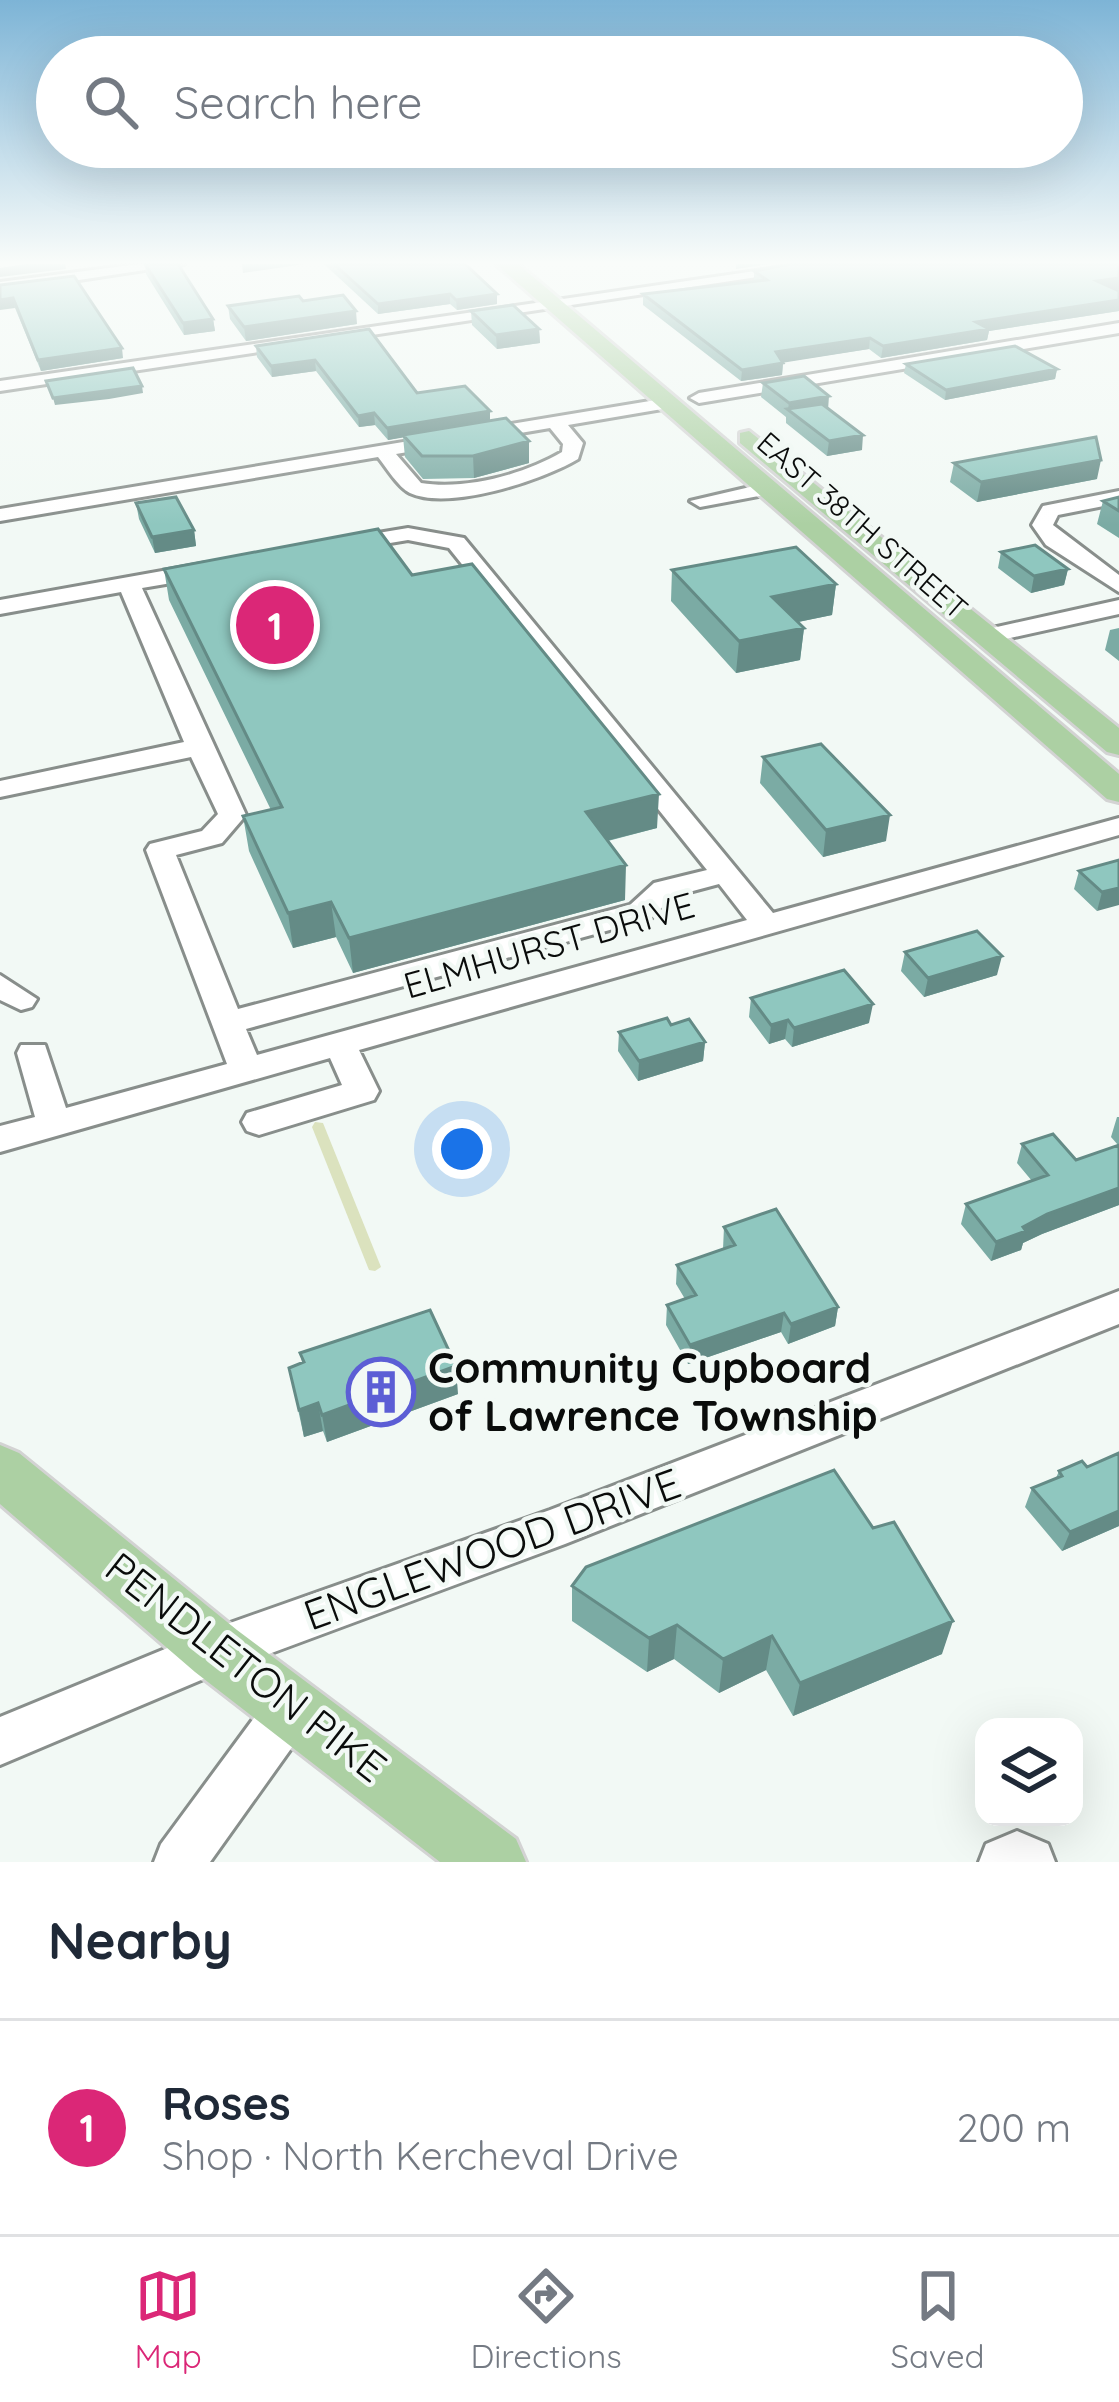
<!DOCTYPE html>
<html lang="en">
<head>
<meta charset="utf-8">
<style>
  body { margin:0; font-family:Quicksand,sans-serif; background:#f2f2f3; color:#1f2937 }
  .controls { position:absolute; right:36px; bottom:36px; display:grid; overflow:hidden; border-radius:24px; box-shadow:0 12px 48px #0002 }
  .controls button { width:108px; height:108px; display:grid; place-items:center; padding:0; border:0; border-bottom:3px solid #e0e1e3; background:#fff; color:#1f2937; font:60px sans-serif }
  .you { position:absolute; left:462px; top:1149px; width:42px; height:42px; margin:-30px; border:9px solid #fff; border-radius:50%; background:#1a73e8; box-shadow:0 0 0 18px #1a73e833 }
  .badge { display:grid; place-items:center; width:78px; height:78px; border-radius:50%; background:#db2777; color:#fff; font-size:39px; font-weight:700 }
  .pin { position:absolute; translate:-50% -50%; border:6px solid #fff; box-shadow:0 3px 12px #0006 }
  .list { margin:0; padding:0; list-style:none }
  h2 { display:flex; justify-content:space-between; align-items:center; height:156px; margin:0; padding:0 48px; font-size:51px }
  h2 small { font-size:39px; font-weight:400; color:#747a83 }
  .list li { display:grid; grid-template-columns:78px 1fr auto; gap:36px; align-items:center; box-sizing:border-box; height:216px; padding:0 48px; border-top:3px solid #e0e1e3 }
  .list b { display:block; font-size:45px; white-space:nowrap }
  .list p { margin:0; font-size:39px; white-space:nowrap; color:#747a83 }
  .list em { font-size:39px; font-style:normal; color:#747a83 }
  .icon { flex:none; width:66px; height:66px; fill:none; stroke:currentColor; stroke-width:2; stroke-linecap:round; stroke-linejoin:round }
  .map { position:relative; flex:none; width:1119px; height:1862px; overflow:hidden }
  .search { position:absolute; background:#fff; box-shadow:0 12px 48px #0002; left:36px; right:36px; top:36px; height:132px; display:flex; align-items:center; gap:30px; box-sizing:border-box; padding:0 42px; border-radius:66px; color:#747a83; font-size:45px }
  .sheet { height:372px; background:#fff }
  nav { display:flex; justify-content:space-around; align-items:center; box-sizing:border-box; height:168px; border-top:3px solid #e0e1e3; background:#fff; font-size:33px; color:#747a83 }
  nav a { display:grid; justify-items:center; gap:6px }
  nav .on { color:#db2777 }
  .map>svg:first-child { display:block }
  .green { fill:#dbe2be }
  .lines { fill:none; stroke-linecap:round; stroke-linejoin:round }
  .minor-casing { stroke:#888e8b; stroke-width:6 }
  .major-casing { stroke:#d3d3d3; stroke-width:6 }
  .minor { fill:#fff; fill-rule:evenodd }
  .major { fill:#acd0a3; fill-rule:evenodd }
  .wall { fill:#7baba4 }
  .shaded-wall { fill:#648b86 }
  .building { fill:#8fc7bf; stroke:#648b86; stroke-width:3 }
  .labels { text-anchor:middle; stroke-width:9; stroke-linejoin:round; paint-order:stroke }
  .far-street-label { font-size:30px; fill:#0a0c0b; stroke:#f2f9f5 }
  .street-label { font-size:36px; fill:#0a0c0b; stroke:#f2f9f5 }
  .near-poi-label { font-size:42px; font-weight:bold; fill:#0a0c0b; stroke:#f2f9f5; text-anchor:start }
  .near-street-label { font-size:42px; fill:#0a0c0b; stroke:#f2f9f5 }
</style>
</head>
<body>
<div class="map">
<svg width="1119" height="1862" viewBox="0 0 1119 1862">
  <rect width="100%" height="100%" fill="#f2f9f5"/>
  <!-- green -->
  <path class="green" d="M315 1122 323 1123 381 1267 375 1271 369 1270 312 1127Z"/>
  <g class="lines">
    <defs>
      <path id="minor" d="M139 264H184L0 292V282Z
        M803 264H844L0 391V381Z
        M1119 323V333L699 403 690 398 699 393Z
        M668 398 677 403 674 407 568 425 583 443 578 459C543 480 449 511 410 493 398 487 387 468 378 457L0 521V509ZM550 428 563 444 562 452C522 475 466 490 421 483L396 454Z
        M767 483 774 485V493L700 507 690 501Z
        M1119 491V503L1058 515 1053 525 1119 575V592L1046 545 1032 525 1043 506Z
        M408 528 464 538 773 913 1119 818V835L359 1050 379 1091 374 1100 259 1135 247 1131 242 1122 247 1113 342 1085 330 1058 0 1152V1126L35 1117 17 1053 21 1045H45L66 1108 227 1064 146 850 150 844 202 831 218 814 191 757 0 797V781L184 742 121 592 0 614V600L207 563 218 570 207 577 142 588 246 815 222 843 176 855 238 1009 630 905 654 883 707 870 449 548 408 540 348 550 337 544 348 538ZM719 884 747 920 257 1055 246 1029 650 919 674 896Z
        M1119 600V614L987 643 975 636 979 631Z
        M0 975 37 999 32 1007 21 1010 0 1000Z
        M1119 1291V1324L565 1544 220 1672 0 1765V1717L216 1628 550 1510Z
        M293 1681 310 1688 317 1705 310 1722 210 1862H154L161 1844 276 1688Z
        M1017 1831 1048 1844 1055 1862H979L986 1844Z"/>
      <path id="major" d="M496 264H518L1119 774V802L1107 799Z
        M749 431 1119 728V755L1107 752 740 443V433Z
        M0 1445 19 1453 237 1630 516 1839 526 1862H440L195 1672 0 1504Z"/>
    </defs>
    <!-- minor casing -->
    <use href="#minor" class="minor-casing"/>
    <!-- major casing -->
    <use href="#major" class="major-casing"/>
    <!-- minor -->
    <use href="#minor" class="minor"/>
    <!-- major -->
    <use href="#major" class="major"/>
  </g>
  <!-- wall -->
  <path class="wall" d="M145 264 213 319 215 331 184 335 146 274Z
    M324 264H465L497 294V304L457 310 450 304 378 314Z
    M1119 264V289H1115L1119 291V311L989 331 987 340 881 358 869 349 783 362 782 375 741 381 643 305V294L754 282V271Z
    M0 285 123 358 41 371 15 308Z
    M303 301 357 324 246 341 230 319 228 306Z
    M471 311 539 329 540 343 497 349 472 325Z
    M369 329 417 393 490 411V421L529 463 474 478 423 479 405 457 403 437 388 440 375 425 359 427 316 371 272 377 257 357 256 346Z
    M906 364 1057 369 1055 379 945 400 904 373Z
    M763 383 828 408 862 450 827 456 786 423V417L761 397Z
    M954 463 1097 479 977 502 950 482Z
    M1119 497V538L1097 524 1103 501Z
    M136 503 194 530 196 546 155 553 139 519Z
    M1001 552 1068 569 1064 585 1031 593 998 568Z
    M164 569 412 575 657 828 608 841 625 900 353 973 336 937 293 948 249 851 243 816 271 810 169 600Z
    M672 570 836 584 832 615 798 622 804 628 800 660 736 673 671 601Z
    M1119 628V661L1105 650 1110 630Z
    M763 757 886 841 823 857 760 783Z
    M1119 860 1097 911 1074 889 1079 871Z
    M905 952 997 975 924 997 901 971Z
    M751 998 869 1023 792 1047 785 1039 769 1044 749 1017Z
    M671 1025 705 1042 703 1061 638 1081 618 1051 619 1032Z
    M1117 1117H1119V1205L1042 1234 1023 1243 1021 1250 991 1261 961 1224 966 1204 1032 1181 1017 1163 1022 1144 1076 1160 1118 1145 1111 1137Z
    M724 1227 838 1307 835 1326 788 1344 781 1332 688 1364 666 1325 667 1305 685 1299 676 1284 677 1265 723 1249Z
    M300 1353 458 1394 327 1442 323 1431 304 1437 289 1368 302 1362Z
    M1119 1453V1526L1062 1551 1025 1507 1032 1488 1056 1478 1059 1471 1087 1467Z
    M572 1586 942 1654 793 1716 766 1670 719 1693 674 1659 647 1672 572 1621Z"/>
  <!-- shaded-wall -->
  <path class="shaded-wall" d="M26 264H65L66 269 0 277V268Z
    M242 264H304L243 273Z
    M736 264H769L736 269Z
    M1119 278V289L1095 292 1097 281Z
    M450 294V304L378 314V304Z
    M497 294V304L457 310 456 300Z
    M13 298 15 308 0 310V300Z
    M1119 300V311L989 331 987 340 881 358 883 346 976 322Z
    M356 311 357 324 246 341 244 327Z
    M213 319 215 331 184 335 183 323Z
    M539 329 540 343 497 349 496 335Z
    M870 338 869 349 775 364 776 352Z
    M122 348 123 358 41 371 38 360Z
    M315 360 316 371 272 377 271 366Z
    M783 363 782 375 741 381 742 370Z
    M1057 369 1055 379 945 400 946 390Z
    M142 386 143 393 109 399 55 405 53 398Z
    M829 396 828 410 788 409 789 403Z
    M490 411V423L388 440 387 428Z
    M374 413 375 425 359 427 358 416Z
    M863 435 862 450 827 456 829 441Z
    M529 441V463L474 478 473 456Z
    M1101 460 1097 479 977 502 981 482Z
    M194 530 196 546 155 553 152 537Z
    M1068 569 1064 585 1031 593 1034 576Z
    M836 584 832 615 769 628 772 597Z
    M804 628 800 660 736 673 739 641Z
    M659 794 657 828 586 846V812Z
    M890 815 886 841 823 857 826 830Z
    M626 865 625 900 353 973 349 938Z
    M1119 888V905L1097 911 1102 892Z
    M331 902 336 937 293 948 288 913Z
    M1002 956 997 975 924 997 928 978Z
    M873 1004 869 1023 792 1047 794 1028Z
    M788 1020 785 1039 769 1044 771 1025Z
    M705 1042 703 1061 638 1081 639 1061Z
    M1119 1188V1205L1042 1234 1023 1243 1021 1250 991 1261 996 1242 1023 1227 1047 1214Z
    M838 1307 835 1326 788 1344 791 1324Z
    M784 1313 781 1332 688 1364 690 1345Z
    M456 1366 458 1394 327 1442 322 1415Z
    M318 1403 323 1431 304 1437 299 1410Z
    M1119 1511V1526L1062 1551 1070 1532Z
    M953 1621 942 1654 793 1716 800 1683Z
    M677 1625 674 1659 647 1672 649 1638Z
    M772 1636 766 1670 719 1693 723 1659Z"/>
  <!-- building -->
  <path class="building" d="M145 264H178L213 319 183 323Z
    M334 264H465L497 294 456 300 450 294 378 304Z
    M791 264H1119V278L1097 281 1119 291V300L976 322 989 329 883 346 870 338 776 352 783 363 742 370 643 294 767 280 754 271Z
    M74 276 122 348 38 360 13 298 0 300V285Z
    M343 295 356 311 244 327 228 306 299 296 303 301Z
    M513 305 539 329 496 335 471 311Z
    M369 329 417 393 465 386 490 411 387 428 374 413 358 416 315 360 271 366 256 346Z
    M1015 346 1057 369 946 390 906 364Z
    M133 368 142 386 53 398 46 381Z
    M804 376 829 396 789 403 763 383Z
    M822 404 863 435 829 441 787 409Z
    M506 418 529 441 473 456H422L403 435Z
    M1096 437 1101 460 981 482 954 463Z
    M176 497 194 530 152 537 136 503Z
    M1119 497V511L1103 501Z
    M378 529 412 575 472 564 659 794 586 812 626 865 349 938 331 902 288 913 243 816 282 807 164 569Z
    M1035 545 1068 569 1034 576 1001 552Z
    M796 547 836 584 772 597 804 628 739 641 672 570Z
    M821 744 890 815 826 830 763 757Z
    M1119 860V888L1102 892 1079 871Z
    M977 931 1002 956 928 978 905 952Z
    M844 970 873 1004 794 1028 788 1020 771 1025 751 998Z
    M667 1018 671 1025 689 1019 705 1042 639 1061 619 1032Z
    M1053 1134 1076 1160 1119 1145V1188L1047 1214 1023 1227 1026 1231 996 1242 966 1204 1048 1175 1022 1144Z
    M776 1209 838 1307 791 1324 784 1313 690 1345 667 1305 696 1295 677 1265 735 1245 724 1227Z
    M430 1310 456 1366 322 1415 318 1403 299 1410 289 1368 304 1362 300 1353Z
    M1119 1453V1511L1070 1532 1032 1488 1062 1476 1059 1471 1082 1461 1087 1467Z
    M834 1470 873 1528 894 1522 953 1621 800 1683 772 1636 723 1659 677 1625 649 1638 572 1586 586 1567Z"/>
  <!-- sky -->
  <linearGradient id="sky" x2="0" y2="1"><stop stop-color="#7db4d6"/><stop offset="0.5" stop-color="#f9fcfa"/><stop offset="1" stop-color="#f9fcfa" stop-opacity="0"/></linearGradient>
  <rect width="1119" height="525" fill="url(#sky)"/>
  <!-- icons -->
  <defs>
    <symbol id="building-ring" viewBox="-11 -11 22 22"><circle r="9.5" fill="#f2f9f5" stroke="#5c5ed5" stroke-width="1.5"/><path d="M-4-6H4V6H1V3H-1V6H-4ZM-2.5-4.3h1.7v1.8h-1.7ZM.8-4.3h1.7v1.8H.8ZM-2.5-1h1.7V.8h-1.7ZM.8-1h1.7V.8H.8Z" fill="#5c5ed5"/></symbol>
  </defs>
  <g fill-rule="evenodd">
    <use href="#building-ring" x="343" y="1354" width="76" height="76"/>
  </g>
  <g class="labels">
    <!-- far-street labels -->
    <g class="far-street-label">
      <text transform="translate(862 526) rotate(41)" y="10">EAST 38TH STREET</text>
    </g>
    <!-- street labels -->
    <g class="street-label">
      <text transform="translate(549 945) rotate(-16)" y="13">ELMHURST DRIVE</text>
    </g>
    <!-- near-poi labels -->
    <g class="near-poi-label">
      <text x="428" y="1383">Community Cupboard<tspan x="428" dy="48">of Lawrence Township</tspan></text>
    </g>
    <!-- near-street labels -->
    <g class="near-street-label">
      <text transform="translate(492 1549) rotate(-20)" y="15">ENGLEWOOD DRIVE</text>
      <text transform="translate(246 1667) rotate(38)" y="15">PENDLETON PIKE</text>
    </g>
  </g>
</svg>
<div class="controls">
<button><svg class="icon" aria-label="layers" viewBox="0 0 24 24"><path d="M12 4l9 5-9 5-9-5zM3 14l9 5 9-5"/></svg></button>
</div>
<div class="you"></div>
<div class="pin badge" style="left:275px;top:625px">1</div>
<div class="search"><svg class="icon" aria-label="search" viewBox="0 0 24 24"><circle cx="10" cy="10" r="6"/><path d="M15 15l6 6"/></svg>Search here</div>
</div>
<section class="sheet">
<h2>Nearby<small></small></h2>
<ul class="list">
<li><span class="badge">1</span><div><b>Roses</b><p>Shop · North Kercheval Drive</p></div><em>200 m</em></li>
</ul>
</section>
<nav>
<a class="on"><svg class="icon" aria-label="map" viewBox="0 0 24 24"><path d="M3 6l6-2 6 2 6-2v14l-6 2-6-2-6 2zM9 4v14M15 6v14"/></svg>Map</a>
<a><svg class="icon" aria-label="directions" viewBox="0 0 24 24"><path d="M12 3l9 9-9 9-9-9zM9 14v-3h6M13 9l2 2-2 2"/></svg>Directions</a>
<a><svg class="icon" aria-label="saved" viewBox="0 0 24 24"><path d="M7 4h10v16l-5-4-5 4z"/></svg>Saved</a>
</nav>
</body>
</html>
